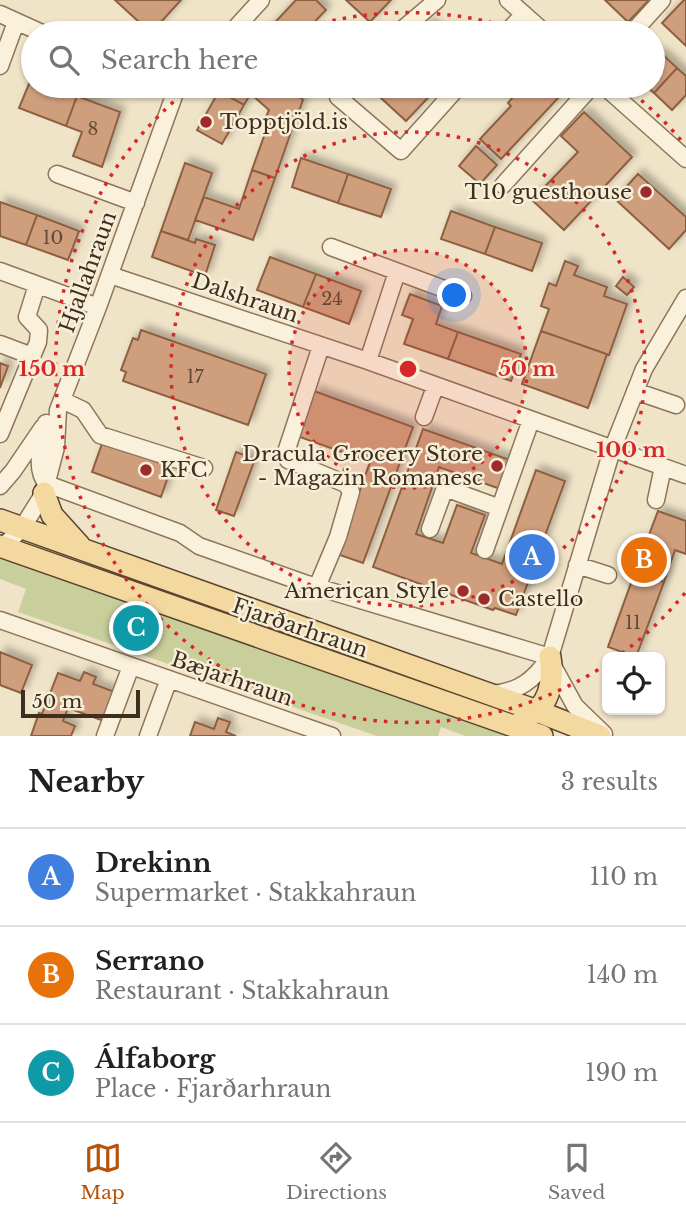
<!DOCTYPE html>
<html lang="en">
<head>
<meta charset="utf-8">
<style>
  body { margin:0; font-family:"Libre Baskerville",serif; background:#f2f2f2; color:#202124 }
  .controls { position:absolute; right:21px; bottom:21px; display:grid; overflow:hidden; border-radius:10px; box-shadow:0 2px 5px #0004 }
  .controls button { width:63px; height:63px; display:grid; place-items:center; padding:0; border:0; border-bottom:2px solid #e0e0e0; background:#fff; color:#202124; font:35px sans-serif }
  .scale { position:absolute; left:21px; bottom:18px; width:119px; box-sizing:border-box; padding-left:7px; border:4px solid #3d2e20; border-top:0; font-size:19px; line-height:24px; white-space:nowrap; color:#3d2e20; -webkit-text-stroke:5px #f7eed8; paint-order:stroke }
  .you { position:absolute; left:455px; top:296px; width:24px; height:24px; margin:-18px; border:5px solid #fff; border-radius:50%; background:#1a73e8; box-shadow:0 0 0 10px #1a73e833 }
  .badge { display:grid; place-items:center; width:46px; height:46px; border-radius:50%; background:#b45309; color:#fff; font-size:23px; font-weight:700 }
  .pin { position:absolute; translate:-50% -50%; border:4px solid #fff; box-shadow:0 2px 7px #0006 }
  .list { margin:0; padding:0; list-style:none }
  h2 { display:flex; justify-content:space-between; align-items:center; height:91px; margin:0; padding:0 28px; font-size:30px }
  h2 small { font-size:23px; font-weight:400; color:#757577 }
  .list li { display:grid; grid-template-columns:46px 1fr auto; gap:21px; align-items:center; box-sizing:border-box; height:98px; padding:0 28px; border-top:2px solid #e0e0e0 }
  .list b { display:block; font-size:26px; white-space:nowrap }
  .list p { margin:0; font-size:23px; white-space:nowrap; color:#757577 }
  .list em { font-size:23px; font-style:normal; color:#757577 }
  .icon { flex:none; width:38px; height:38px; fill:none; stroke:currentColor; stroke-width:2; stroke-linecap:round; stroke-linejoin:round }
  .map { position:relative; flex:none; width:686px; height:736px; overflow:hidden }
  .search { position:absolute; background:#fff; box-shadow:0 2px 5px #0004; left:21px; right:21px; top:21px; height:77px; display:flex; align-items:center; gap:18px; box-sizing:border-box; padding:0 24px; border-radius:38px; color:#757577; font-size:26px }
  .sheet { height:385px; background:#fff }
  nav { display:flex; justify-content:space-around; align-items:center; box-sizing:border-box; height:98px; border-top:2px solid #e0e0e0; background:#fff; font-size:19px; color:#757577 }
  nav a { display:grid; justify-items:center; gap:4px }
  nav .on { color:#b45309 }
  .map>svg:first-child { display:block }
  .green { fill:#c9cf9b }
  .building { fill:#cf9f7d; stroke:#8d5f41; stroke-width:2; filter:url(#shadow) }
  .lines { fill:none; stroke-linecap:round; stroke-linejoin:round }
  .minor-casing { stroke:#8d765c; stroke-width:19 }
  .major-casing { stroke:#5b4430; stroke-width:24 }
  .minor { stroke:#faf1dc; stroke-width:16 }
  .major { stroke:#f3d9a0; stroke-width:21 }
  .ring { fill:none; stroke:#d62828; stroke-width:3.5; stroke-dasharray:3.5 7 }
  .poi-dot { fill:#9e2a2b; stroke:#f7eed8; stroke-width:2.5 }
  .labels { text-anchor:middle; stroke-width:5; stroke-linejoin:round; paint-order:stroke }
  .number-label { font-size:18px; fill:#624a37 }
  .poi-label { font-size:21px; fill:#3d2e20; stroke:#f7eed8; text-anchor:start }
  .street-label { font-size:21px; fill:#3d2e20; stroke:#f7eed8 }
  .centre { fill:#d62828; stroke:#f7eed8; stroke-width:3.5 }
  .ring-label { font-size:21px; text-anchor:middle; font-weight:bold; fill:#d62828; stroke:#f7eed8; stroke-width:5; stroke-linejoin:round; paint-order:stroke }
</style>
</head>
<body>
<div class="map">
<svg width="686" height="736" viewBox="0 0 686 736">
  <defs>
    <filter id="shadow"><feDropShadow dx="5" dy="-5" stdDeviation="3.5" flood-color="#0004"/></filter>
  </defs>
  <rect width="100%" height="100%" fill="#f0e4c8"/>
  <!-- green -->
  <path class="green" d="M0 556 518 736H465L441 727 438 736H377L18 612 26 589 0 579Z"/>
  <!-- building -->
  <path class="building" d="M115 0H181L151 33Z
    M296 0H316L326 10 304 33H265Z
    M346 0H391L370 22Z
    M605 0H649L628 22Z
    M684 0H686V46L662 23Z
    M429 23 440 33H420Z
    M661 53 677 68 654 93 646 86H653V62Z
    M677 68 686 76V95L672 110 654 93Z
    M31 79 33 80V86H49L77 96 66 126 19 108Z
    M221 86H255L244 105 219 91Z
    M258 86H289L303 100 291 132 264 122 269 110 252 95Z
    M372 86H439L406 121 370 88Z
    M499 86H547L559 97 501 159 480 139 511 106 508 103 512 98Z
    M219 91 244 105 222 144 197 130Z
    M77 96 120 112 102 167 73 156 82 132 66 126Z
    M584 112 632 157 564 230 532 200 578 152 561 136Z
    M268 125 291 132 275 178 252 170Z
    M476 146 497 165 480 184 459 166Z
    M301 158 348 174 338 203 292 187Z
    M185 163 212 173 188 240 161 231Z
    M252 170 275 178 253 240 195 220 204 197 239 209Z
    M348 174 391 189 381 217 338 203Z
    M638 174 686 217V230L669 249 615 199Z
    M0 202 37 215 26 245 0 236Z
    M451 211 495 227 485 254 441 239Z
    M37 215 79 231 68 260 26 245Z
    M495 227 542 243 532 271 485 254Z
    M161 231 195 243 196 239 215 245 205 276 152 257Z
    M270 257 316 274 303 307 257 290Z
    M565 261 578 266 574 275 607 287 604 296 627 304 609 355 541 331 549 309 541 306 549 283 556 286Z
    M316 274 361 291 349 324 303 307Z
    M623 277 634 287 627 295 616 286Z
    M410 294 442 306 436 324 458 332 448 359 404 344 413 319 402 315Z
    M141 330 266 374 248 425 123 381 126 372 121 370 133 338 138 340Z
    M541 331 607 354 588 408 522 384Z
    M458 332 521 354 511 381 448 359Z
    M0 363 8 366 0 388Z
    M314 391 413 427 363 563 337 554 370 462 297 436Z
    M423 429 510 460 500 489 439 467 416 534 443 543 457 505 485 515 471 553 502 564 536 470 565 481 516 615 495 608 493 610 373 567Z
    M103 441 172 465 161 497 92 472Z
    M236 452 255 459 234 516 216 510Z
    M658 511 686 521V554L675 550 664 582 635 572Z
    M635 572 664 582 636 657 608 647Z
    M0 652 32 665 21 693 0 685Z
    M84 672 96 677 93 684 115 692 104 721 68 708 63 721 75 726 71 736H31L39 713 42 714 58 673 80 681Z
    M218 718 230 722 226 732 236 736H190L195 722 214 729Z"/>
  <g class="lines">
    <defs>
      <path id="minor" d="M508 0 545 33
        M0 14 42 33
        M231 33 261 0
        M398 33 437 0
        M506 33 524 14
        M632 33 662 0
        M0 66 16 22
        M158 86 175 93
        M349 86 338 97 401 151 459 86
        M604 86 686 159
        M57 174 136 203
        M503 185 592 86
        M331 247 463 296
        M0 271 98 307
        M110 275 368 361 686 475
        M0 344 32 356
        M368 361 397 272
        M635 391 676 405
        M62 400 83 410 100 435 204 468
        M424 417 435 387
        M46 423C43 441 33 469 47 484L180 533 199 546 307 584 550 657
        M0 434 38 342 39 330 27 317 37 285
        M0 486 13 471 43 427
        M656 500 663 467
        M430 529 445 488 500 508
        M3 547 22 528 44 493 56 447 58 410 98 307 175 93 182 86
        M485 550 531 420
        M577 565 608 575
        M317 587 338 537 351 492 346 484 288 460 286 452 321 346
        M0 620 332 736
        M553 666 575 706 604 734
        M491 694C519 692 534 680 550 657L612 450 644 369 686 298
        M105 736 131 666
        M148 736 169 679"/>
      <path id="major" d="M44 493 52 515 80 546
        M0 520 537 711 600 736
        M0 546 542 736
        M524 717C550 709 554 681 550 657"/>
    </defs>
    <!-- minor casing -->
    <use href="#minor" class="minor-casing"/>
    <!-- major casing -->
    <use href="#major" class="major-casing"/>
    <!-- minor -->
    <use href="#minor" class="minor"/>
    <!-- major -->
    <use href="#major" class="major"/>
  </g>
  <!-- distance rings -->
  <circle cx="408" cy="369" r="119" fill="#d62828" fill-opacity=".12"/>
  <g class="ring">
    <circle cx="408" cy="369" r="119"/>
    <circle cx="408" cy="369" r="237"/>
    <path d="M685 593A356 356 0 0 1 617 657M607 664A356 356 0 0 1 191 87M292 32A356 356 0 0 1 524 32M625 87A356 356 0 0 1 685 145"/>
  </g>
  <!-- markers -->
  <g class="poi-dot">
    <circle cx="206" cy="122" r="7"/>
    <circle cx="646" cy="192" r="7"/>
    <circle cx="497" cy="466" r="7"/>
    <circle cx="146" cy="470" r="7"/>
    <circle cx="463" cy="591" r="7"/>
    <circle cx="484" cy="599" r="7"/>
  </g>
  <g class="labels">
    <!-- number labels -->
    <g class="number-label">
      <text x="93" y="135">8</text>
      <text x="53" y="244">10</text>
      <text x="332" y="305">24</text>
      <text x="195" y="383">17</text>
      <text x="633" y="629">11</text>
    </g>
    <!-- poi labels -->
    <g class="poi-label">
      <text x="220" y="129">Topptjöld.is</text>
      <text x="632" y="199" text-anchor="end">T10 guesthouse</text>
      <text x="483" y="461" text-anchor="end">Dracula Grocery Store<tspan x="483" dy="24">- Magazin Romanesc</tspan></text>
      <text x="160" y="477">KFC</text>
      <text x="449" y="598" text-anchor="end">American Style</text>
      <text x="498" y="606">Castello</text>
    </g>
    <!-- street labels -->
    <g class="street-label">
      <text transform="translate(88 272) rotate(-70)" y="7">Hjallahraun</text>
      <text transform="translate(245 298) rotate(19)" y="7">Dalshraun</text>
      <text transform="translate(300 628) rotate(19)" y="7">Fjarðarhraun</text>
      <text transform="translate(232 679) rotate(19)" y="7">Bæjarhraun</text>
    </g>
  </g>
  <circle cx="408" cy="369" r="10" class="centre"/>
  <g class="ring-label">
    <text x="527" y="376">50 m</text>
    <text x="52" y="376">150 m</text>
    <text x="631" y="457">100 m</text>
  </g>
</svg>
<div class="controls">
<button><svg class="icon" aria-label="locate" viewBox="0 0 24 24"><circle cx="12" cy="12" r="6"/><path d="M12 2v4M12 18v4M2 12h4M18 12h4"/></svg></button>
</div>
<div class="scale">50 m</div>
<div class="you"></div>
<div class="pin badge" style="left:532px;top:557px;background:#3f7fe0">A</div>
<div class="pin badge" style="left:644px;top:560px;background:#e8710a">B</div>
<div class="pin badge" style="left:136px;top:628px;background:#0f9aa8">C</div>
<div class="search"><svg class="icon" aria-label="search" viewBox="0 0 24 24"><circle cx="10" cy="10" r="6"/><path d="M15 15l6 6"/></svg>Search here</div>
</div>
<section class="sheet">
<h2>Nearby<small>3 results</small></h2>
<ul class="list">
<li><span class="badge" style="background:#3f7fe0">A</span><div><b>Drekinn</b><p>Supermarket · Stakkahraun</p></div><em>110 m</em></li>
<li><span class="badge" style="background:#e8710a">B</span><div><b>Serrano</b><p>Restaurant · Stakkahraun</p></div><em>140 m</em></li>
<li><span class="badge" style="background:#0f9aa8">C</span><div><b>Álfaborg</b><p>Place · Fjarðarhraun</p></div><em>190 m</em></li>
</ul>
</section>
<nav>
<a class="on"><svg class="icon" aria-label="map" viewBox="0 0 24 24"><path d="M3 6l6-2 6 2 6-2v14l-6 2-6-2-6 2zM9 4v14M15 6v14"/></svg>Map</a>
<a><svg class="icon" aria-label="directions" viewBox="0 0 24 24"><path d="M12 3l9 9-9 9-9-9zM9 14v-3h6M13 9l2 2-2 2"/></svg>Directions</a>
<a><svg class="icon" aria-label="saved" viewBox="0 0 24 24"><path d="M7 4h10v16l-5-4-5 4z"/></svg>Saved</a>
</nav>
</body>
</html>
